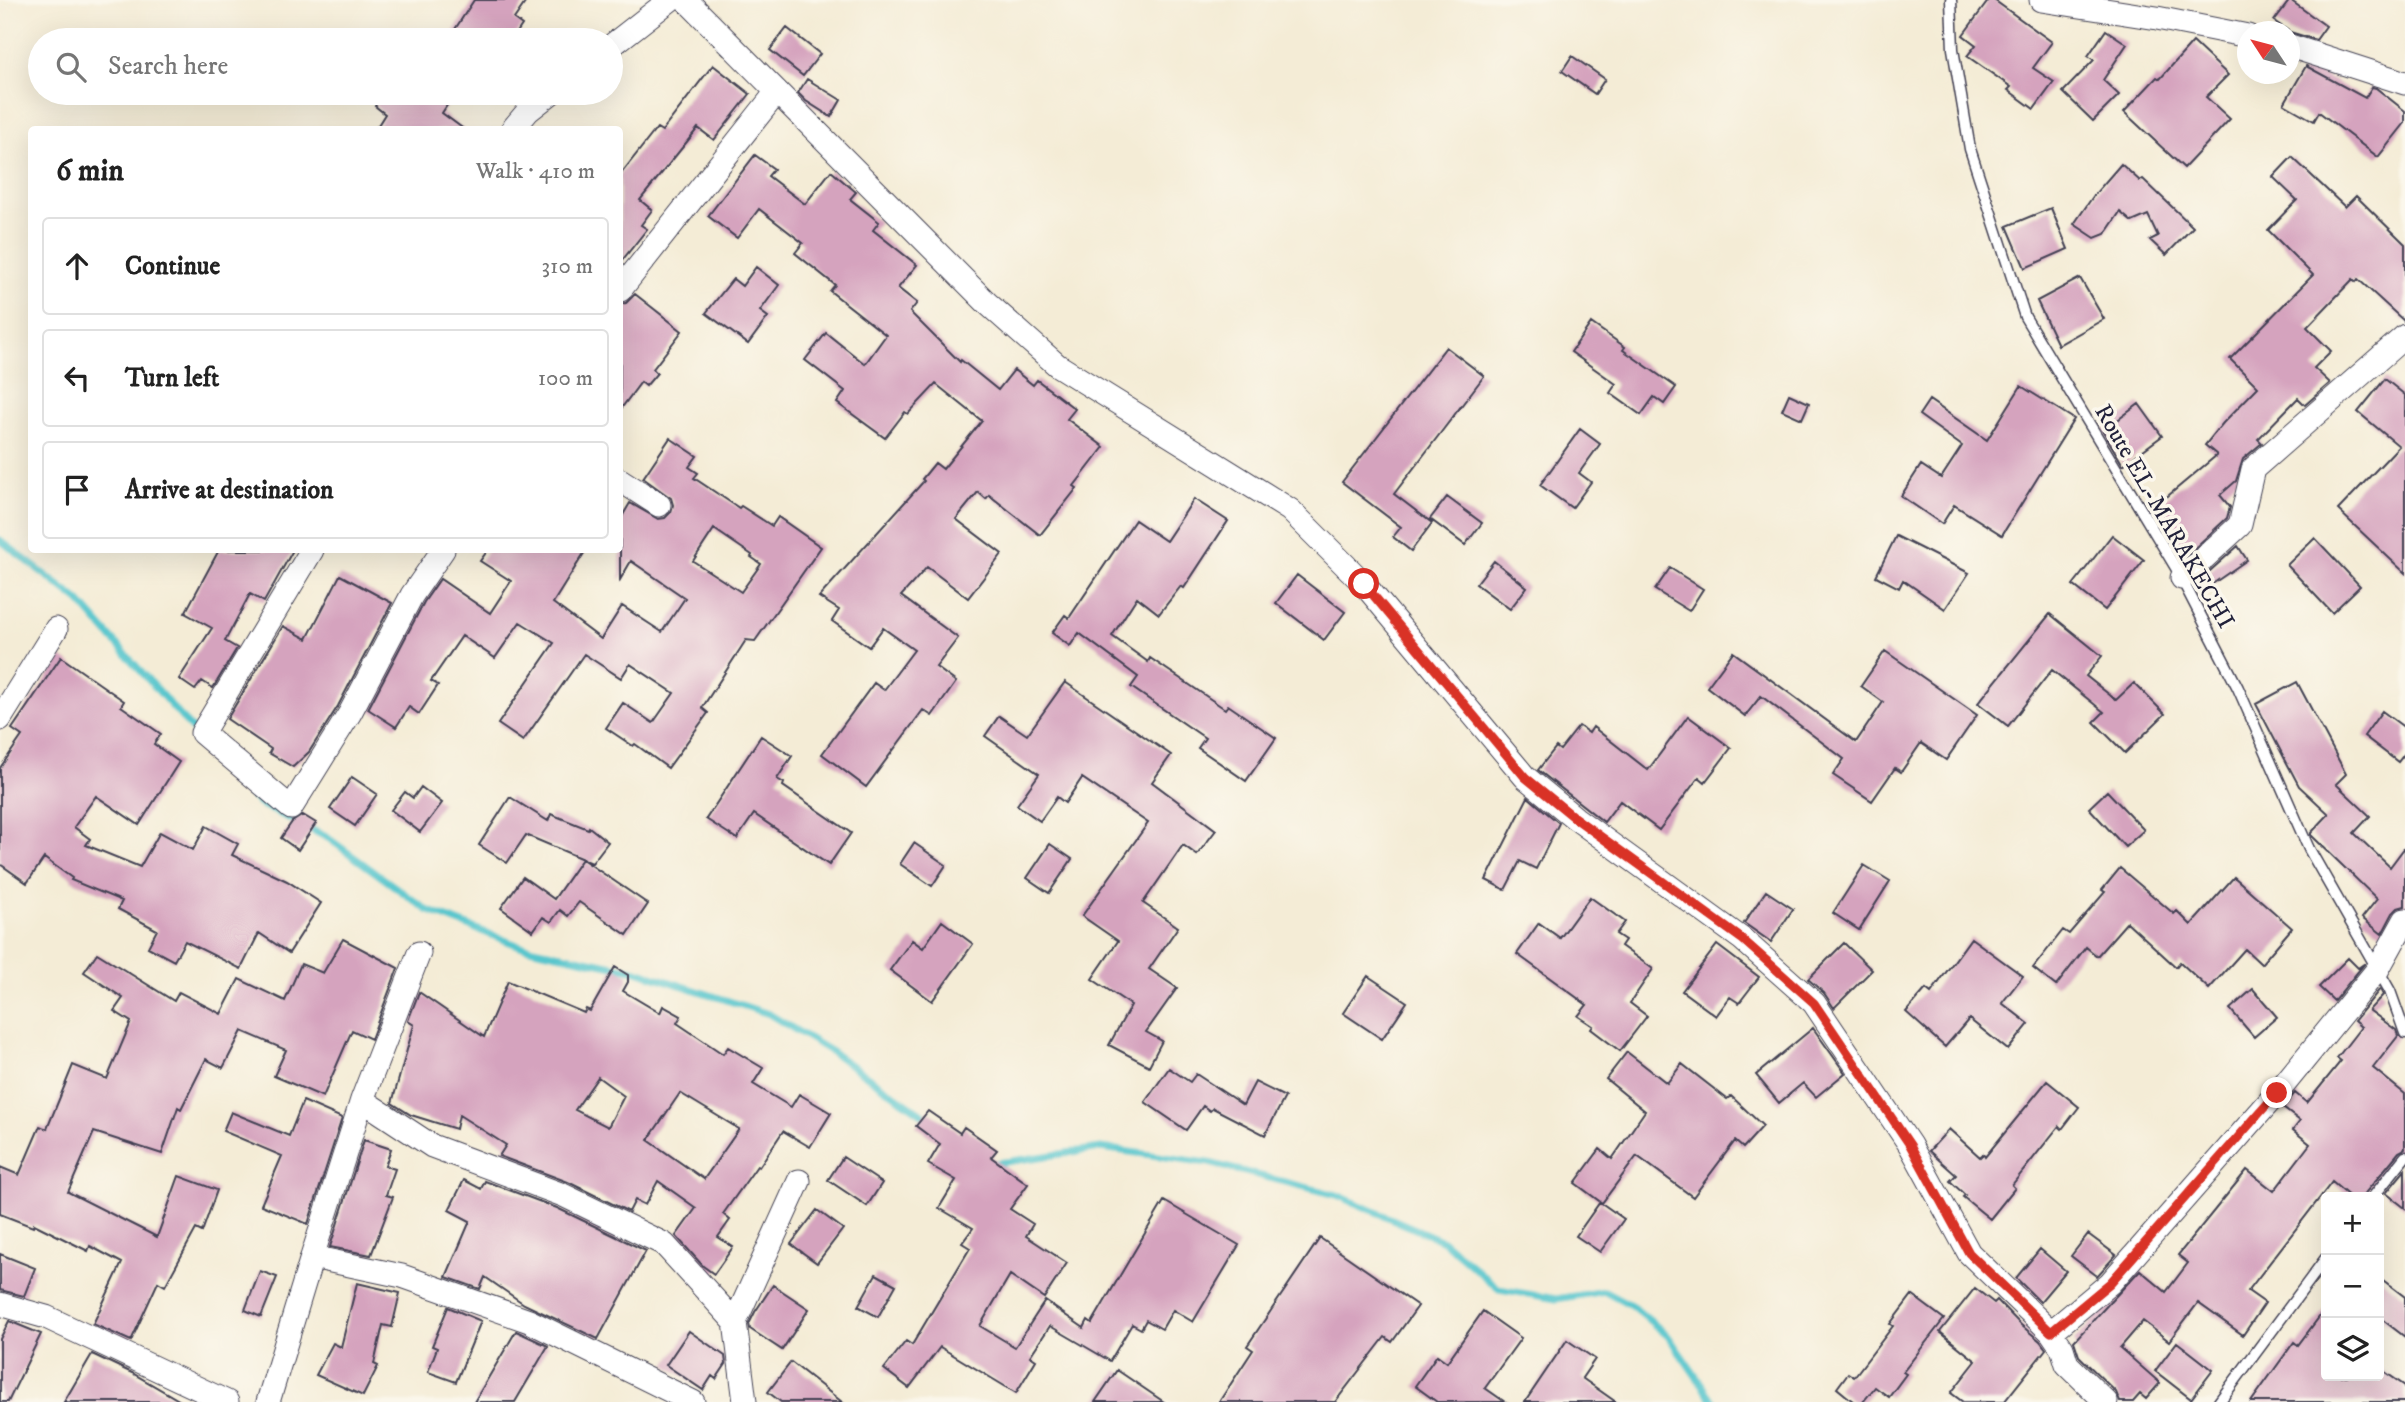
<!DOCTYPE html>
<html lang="en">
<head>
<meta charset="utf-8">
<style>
  body { margin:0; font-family:"IM FELL DW Pica",serif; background:#f6f6f6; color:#222 }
  .controls { position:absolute; right:21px; bottom:21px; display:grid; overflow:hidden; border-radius:7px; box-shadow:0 7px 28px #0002 }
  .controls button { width:63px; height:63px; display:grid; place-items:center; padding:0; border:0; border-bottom:2px solid #e0e0e0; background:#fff; color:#222; font:35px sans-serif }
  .compass { position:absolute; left:2237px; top:21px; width:63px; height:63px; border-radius:50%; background:#fff; box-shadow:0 7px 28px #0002; rotate:306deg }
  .stop { position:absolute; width:21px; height:21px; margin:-16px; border:5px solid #d93025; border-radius:50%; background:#fff }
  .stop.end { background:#d93025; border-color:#fff; box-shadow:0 2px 7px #0008 }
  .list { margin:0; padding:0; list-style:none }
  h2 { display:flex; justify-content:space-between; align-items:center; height:91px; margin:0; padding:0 28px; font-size:30px }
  h2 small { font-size:23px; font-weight:400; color:#767676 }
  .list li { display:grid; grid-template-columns:46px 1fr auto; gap:21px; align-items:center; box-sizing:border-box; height:98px; margin:0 14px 14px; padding:0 14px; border:2px solid #e0e0e0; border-radius:7px }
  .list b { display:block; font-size:26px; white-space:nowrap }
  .list em { font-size:23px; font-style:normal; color:#767676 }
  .icon { flex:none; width:38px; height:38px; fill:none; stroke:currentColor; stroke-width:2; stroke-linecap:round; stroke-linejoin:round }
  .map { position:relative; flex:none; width:2405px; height:1402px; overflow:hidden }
  .search { position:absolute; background:#fff; box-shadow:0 7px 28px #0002; left:28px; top:28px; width:595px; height:77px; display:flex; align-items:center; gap:18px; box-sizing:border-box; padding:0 24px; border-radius:38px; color:#767676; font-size:26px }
  .panel { position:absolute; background:#fff; box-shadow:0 7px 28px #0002; left:28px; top:126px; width:595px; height:427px; border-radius:7px }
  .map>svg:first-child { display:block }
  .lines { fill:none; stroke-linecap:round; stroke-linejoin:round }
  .stream { stroke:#58c6cd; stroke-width:7 }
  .building { fill:#d5a3be; fill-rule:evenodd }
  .service-casing { stroke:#424052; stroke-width:13 }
  .minor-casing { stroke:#424052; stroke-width:25 }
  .service { stroke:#fff; stroke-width:10 }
  .minor { stroke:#fff; stroke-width:23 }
  .route { stroke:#d93025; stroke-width:9 }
  .labels { text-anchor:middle; stroke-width:7; stroke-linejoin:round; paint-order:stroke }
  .street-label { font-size:24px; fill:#22223b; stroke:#fbf7ec }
</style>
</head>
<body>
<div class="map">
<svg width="2405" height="1402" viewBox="0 0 2405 1402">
  <rect width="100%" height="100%" fill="#fbf7ec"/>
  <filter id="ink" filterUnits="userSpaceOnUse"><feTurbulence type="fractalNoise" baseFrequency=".0143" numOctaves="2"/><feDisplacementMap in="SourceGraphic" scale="14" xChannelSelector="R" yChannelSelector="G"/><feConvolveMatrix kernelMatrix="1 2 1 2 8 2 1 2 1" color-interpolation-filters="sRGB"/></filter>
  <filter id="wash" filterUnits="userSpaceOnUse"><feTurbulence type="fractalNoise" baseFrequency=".00686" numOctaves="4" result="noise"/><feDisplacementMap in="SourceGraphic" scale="28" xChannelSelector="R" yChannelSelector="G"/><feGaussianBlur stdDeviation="1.57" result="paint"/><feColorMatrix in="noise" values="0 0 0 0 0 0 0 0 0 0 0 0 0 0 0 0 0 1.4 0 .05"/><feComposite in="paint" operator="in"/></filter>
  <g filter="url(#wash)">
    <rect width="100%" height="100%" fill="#f4ecd6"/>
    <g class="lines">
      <!-- stream -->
      <path class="stream" d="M0 540 79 601 197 735
        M224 765 258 803 328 838 427 910 520 946 637 971 769 1014 830 1051 931 1120
        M991 1164 1101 1148 1209 1163 1337 1195 1443 1241 1499 1289 1556 1299 1605 1291 1631 1305 1668 1336 1714 1402"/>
    </g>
    <g id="blocks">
      <!-- building -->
      <path class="building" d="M474 0H527L514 19 522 25 512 40H448Z
        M1989 0H1994L2052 42 2033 68 2054 82 2034 109 2008 90 2011 87 1967 56 1976 45 1963 35Z
        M2290 0 2326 26 2316 40 2290 32 2274 21Z
        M787 28 820 54 803 76 770 50Z
        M2106 30 2127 44 2103 80 2119 95 2093 121 2063 92 2094 60 2088 56Z
        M2193 42 2228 75 2206 97 2230 119 2184 168 2124 112 2157 77 2160 79Z
        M1572 56 1605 79 1595 94 1562 71Z
        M713 65 750 94 714 140 698 128 640 200 652 210 641 225 647 229 620 263V175L657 128 662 131Z
        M2306 66 2365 98 2372 87 2376 88 2405 111V123L2378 157 2319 112 2314 121 2284 104Z
        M807 79 841 100 831 117 806 101 798 93Z
        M384 93H455L442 113 465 130H375L385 114 375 106Z
        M755 155 774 169 768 176 805 204 831 171 856 192 850 199 879 222 873 230 917 265 898 288 917 303 910 312 960 362 961 360 998 390 1014 370 1033 385 1037 380 1075 409 1067 419 1104 447 1074 486 1077 488 1040 535 989 495 986 499 978 492 956 519 1002 554 968 598 927 567 901 596 958 638 936 667 956 682 932 716 923 710 866 787 822 754 874 683 884 690 914 650 883 628 869 647 832 621 839 610 819 597 924 481 922 479 935 463 943 469 982 421 936 384 908 414 905 412 885 438 837 403 845 391 805 360 826 333 865 364 886 335 830 291 835 285 795 253 803 243 759 209 737 238 708 216Z
        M2292 157 2345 207 2356 196 2405 244V322L2358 279 2356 282 2353 279 2307 327 2331 351 2314 368 2330 383 2305 405 2298 398 2258 439 2262 443 2243 459 2236 481 2220 495 2230 507 2227 518 2184 558 2167 538 2151 510 2217 455 2205 445 2223 423 2258 387 2230 359 2313 275 2268 230 2297 200 2273 177Z
        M2121 164 2140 181 2143 179 2193 227 2166 255 2150 240 2158 236 2148 215 2132 222 2120 212 2105 234 2095 238 2074 224 2094 195Z
        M2051 208 2068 249 2025 268 2007 226Z
        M756 267 779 285 760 311 768 317 748 344 706 313 733 279 742 286Z
        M2080 278 2104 319 2058 345 2037 301Z
        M635 294 682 331 653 369 657 373 646 386 641 382 620 410V304L626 303Z
        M1591 323 1625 347 1623 350 1676 387 1664 404 1654 397 1641 415 1610 393 1616 384 1571 352Z
        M1446 347 1484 376 1394 494 1432 523 1411 551 1393 537 1401 527 1342 482Z
        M2385 379 2405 395V573L2338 510 2399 446 2358 412Z
        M2021 386 2074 419 2002 535 1954 505 1942 524 1901 496 1921 465 1941 478 1962 446 1919 415 1929 400 1987 440Z
        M1789 394 1809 403 1802 419 1782 410Z
        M2139 404 2162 436 2123 465 2103 431Z
        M1580 429 1600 444 1579 473 1591 482 1572 508 1540 485Z
        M670 438 697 456 689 467 698 473 694 478 739 508 741 506 772 526 778 517 821 547 755 641 746 640 702 708 708 713 668 768 635 744 633 746 606 728 623 703 653 723 674 693 630 664 621 678 584 654 523 741 498 724 554 643 520 622 495 658 462 636 431 681 438 685 419 714 409 707 396 727 368 709 424 602 440 579 490 613 511 581 480 561 488 550H586L553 603 601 639 622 606 662 632 685 598 631 561 620 580V520L630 503 658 519 665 518 671 512 673 505 671 498 643 478ZM714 529 752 555 751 557 761 564 741 592 693 561Z
        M1447 497 1482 523 1465 545 1430 519Z
        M1194 499 1228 521 1184 588 1181 586 1159 614 1137 597 1112 636 1148 662 1150 658 1225 709 1228 705 1276 738 1246 781 1198 748 1205 738 1131 687 1138 677 1079 633 1070 646 1052 633 1065 615 1069 618 1135 520 1166 541Z
        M2112 535 2144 560 2105 610 2073 585Z
        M1896 536 1969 573 1945 609 1903 580 1899 588 1876 576Z
        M2315 538 2360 586 2332 613 2287 565Z
        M2238 546 2247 560 2208 587 2201 579Z
        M219 550H293L264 602 250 594 225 641 237 648 213 688 202 681 195 690 179 679 212 628 185 613Z
        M1494 561 1527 587 1510 609 1476 584Z
        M1670 568 1703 589 1689 611 1655 590Z
        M340 575 392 603 338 706 309 752 293 767 269 753 271 749 227 719 283 626 307 639Z
        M1297 575 1345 612 1324 640 1276 603Z
        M2050 614 2102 656 2086 676 2116 700 2134 683 2165 714 2125 753 2094 722 2104 712 2052 670 2008 726 1978 703Z
        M1885 651 1977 715 1946 760 1921 743 1901 772 1895 768 1872 801 1833 775 1844 759 1761 696 1745 716 1707 687 1733 652 1856 742 1883 702 1861 686Z
        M61 657 124 701 121 706 161 734 154 744 179 762 139 825 96 796 74 827 90 839 86 845 140 867 160 832 193 850 206 826 238 844 232 855 287 881 321 903 289 953 259 933 241 969 185 941 174 961 148 947 157 930 118 909 122 901 71 880 72 878 44 858 27 883 0 864V768L22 736 12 729Z
        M1065 682 1171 755 1152 782 1216 830 1197 855 1183 845 1143 903 1178 927 1149 969 1177 988 1146 1032 1162 1041 1149 1066 1109 1045 1131 1005 1092 979 1118 941 1082 916 1148 823 1082 778 1065 803 1057 797 1040 821 1017 805 1039 774 985 736 999 716 1027 735Z
        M2297 682 2346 774 2336 784 2370 816 2354 833 2390 867 2405 847V906L2398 908 2393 913 2382 934 2362 918 2377 899 2311 835V833L2329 814 2299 786 2256 704Z
        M2382 711 2405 728V753L2398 762 2364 736Z
        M1688 716 1731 748 1705 782 1699 777 1659 830 1620 801 1604 822 1538 770 1556 747 1560 750 1579 726 1589 733 1593 727 1648 770Z
        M761 736 792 756 777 779 784 783 783 786 851 833 829 865 754 814 737 839 706 819Z
        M352 777 377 794 355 826 330 809Z
        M421 787 442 803 420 832 391 810 405 792 413 798Z
        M2107 791 2144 830 2125 847 2089 808Z
        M510 797 548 821 551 814 588 829 589 827 608 842 592 863 526 835 507 863 479 845Z
        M1528 797 1559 823 1536 869 1520 861 1505 890 1486 880Z
        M303 815 316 823 298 850 281 838 292 822Z
        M914 843 946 865 932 886 900 864Z
        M1050 844 1072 859 1049 893 1027 878Z
        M582 859 648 904 627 935 579 902 568 916 560 910 551 922 543 917 533 931 501 908 523 877 554 899Z
        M1864 865 1890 881 1859 930 1833 913Z
        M2120 868 2174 914 2177 911 2191 925 2234 877 2292 928 2261 964 2245 949 2209 989 2180 962 2176 967 2127 922 2097 956 2086 947 2056 986 2033 968 2063 930 2069 934 2105 892 2102 890Z
        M1766 891 1793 909 1771 942 1744 923Z
        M1590 897 1625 922 1616 934 1625 940 1621 946 1653 969 1630 1003 1647 1016 1620 1051 1591 1029 1593 1026 1578 1016 1587 1005 1517 954 1539 923 1560 938Z
        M942 921 973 944 932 1001 890 970 912 940 923 948Z
        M1971 938 2023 976 2002 1003 2029 1024 2008 1050 1969 1019 1945 1047 1906 1012 1926 989 1931 993Z
        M343 939 398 968 371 1039 352 1030 323 1097 274 1076 286 1050 242 1031 223 1068 206 1059 181 1109 178 1107 162 1154 94 1132 68 1192 157 1237 179 1176 217 1190 202 1232 196 1229 165 1286 158 1282 131 1341 93 1324 122 1263 90 1246 88 1251 34 1224 33 1227 0 1214V1167L19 1175 40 1126 47 1129 73 1065 107 1079 131 1022 114 1011 123 998 84 972 97 953 174 1001 179 992 221 1014 239 979 285 1001 301 964 323 973Z
        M1844 943 1872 970 1834 1008 1824 993 1808 979Z
        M1717 945 1759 977 1739 1003 1730 997 1716 1016 1682 991Z
        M2348 958 2358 968 2365 963 2334 1001 2319 987Z
        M615 967 628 975V982L623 991 660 1013 663 1006 681 1016 677 1023 723 1054 728 1047 763 1068 753 1084 791 1107 799 1094 831 1113 810 1147 783 1131 759 1167 757 1166 723 1214 730 1220 718 1237 733 1247 714 1274 703 1266 676 1236 696 1208 658 1181 645 1205 635 1200 629 1212 568 1182 499 1156 506 1145 459 1115 456 1129 411 1115 392 1103 414 1025 408 1021 419 992 484 1037 508 981 584 1013 586 1009 590 1011ZM598 1077 624 1096 608 1127 575 1110ZM680 1093 739 1129 704 1179 648 1140Z
        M1368 976 1407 1002 1382 1039 1343 1013Z
        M2253 989 2277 1017 2254 1037 2230 1009Z
        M2380 989 2383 995 2369 1010 2396 1030 2398 1036 2373 1068 2405 1094V1149L2399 1152 2362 1197H2350L2332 1182 2248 1291 2265 1303 2243 1335 2198 1303 2169 1341 2143 1321 2120 1348 2160 1383 2146 1399 2140 1394 2133 1402H2120L2116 1392 2079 1356 2074 1341 2140 1270 2166 1292 2188 1263 2178 1255 2247 1170 2274 1191 2310 1144 2293 1130 2300 1121 2283 1108 2295 1093 2307 1103 2341 1061 2337 1058 2361 1027 2354 1021Z
        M1813 1028 1845 1073 1816 1097 1803 1083 1779 1103 1756 1075Z
        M1627 1052 1667 1083 1682 1064 1727 1099 1731 1096 1763 1126 1743 1148 1735 1141 1693 1197 1637 1156 1602 1203 1575 1183 1600 1149 1612 1159 1645 1111 1606 1079Z
        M1169 1068 1190 1082 1196 1074 1243 1105 1255 1082 1285 1097 1265 1135 1213 1108 1210 1111 1203 1106 1186 1130 1145 1102Z
        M2047 1081 2079 1107 2062 1129 2059 1126 2012 1185 2015 1188 1990 1219 1963 1197 1965 1195 1950 1181 1956 1175 1929 1151 1949 1129 1980 1157 1983 1154 1985 1157Z
        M303 1101 342 1118 308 1224 261 1205 282 1156 223 1131 231 1112 289 1136Z
        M928 1111 960 1133 964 1127 997 1150 991 1157 1028 1184 1010 1209 1033 1224 1026 1236 1067 1263 1044 1298 1010 1275 980 1326 1015 1347 1045 1301 1084 1328 1088 1320 1092 1323 1164 1201 1239 1245 1193 1322 1173 1310 1162 1329 1146 1320 1141 1329 1132 1324 1110 1361 1050 1326 1030 1356 1036 1360 1016 1393 940 1347 909 1388 884 1369 906 1341 912 1345 970 1248 962 1243 973 1228 939 1208 956 1180 928 1164 940 1144 916 1126Z
        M364 1140 391 1149 385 1166 395 1169 386 1195 393 1197 371 1255 330 1247Z
        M843 1157 882 1183 867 1206 828 1180Z
        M2405 1170V1208L2386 1193Z
        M464 1180 481 1189 485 1181 557 1208 646 1251 598 1339 524 1304 485 1277 480 1289 446 1277 470 1221 449 1210Z
        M1600 1202 1624 1219 1600 1252 1576 1236Z
        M817 1210 843 1229 817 1263 791 1244Z
        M2088 1234 2116 1255 2097 1276 2071 1256Z
        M1320 1238 1418 1306 1392 1342 1385 1337 1335 1402H1219L1253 1350 1247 1346Z
        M2040 1249 2066 1271 2040 1302 2016 1278Z
        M0 1254 35 1268 24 1296 0 1290Z
        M260 1271 277 1277 261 1317 245 1310Z
        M876 1274 896 1285 878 1317 858 1306Z
        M2379 1277 2405 1297V1337L2379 1317Z
        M357 1283 400 1293 392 1327 383 1325 374 1364 378 1366 363 1396 316 1375 333 1343 341 1347Z
        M773 1285 809 1309 782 1350 750 1329 749 1324 755 1312Z
        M1975 1288 1994 1303 1997 1300 2021 1325 2040 1341 2046 1349 2004 1402H1963L1951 1393 1976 1361 1940 1332Z
        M1912 1295 1944 1319 1903 1372 1906 1374 1889 1397 1875 1387 1863 1402H1854L1837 1388 1848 1373 1854 1377 1893 1326 1890 1324Z
        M448 1307 481 1321 456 1382 428 1372 437 1348 432 1346Z
        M2326 1308V1376H2379V1368L2405 1386V1402H2251L2294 1342 2298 1345Z
        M1483 1311 1521 1338 1485 1388 1505 1402H1437L1415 1386 1437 1355 1447 1362Z
        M9 1321 41 1334 8 1402H0V1339Z
        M516 1331 548 1346 515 1402H474Z
        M689 1331 725 1356 726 1364 716 1379 712 1376 703 1390 666 1365Z
        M1567 1340 1595 1359 1582 1378 1616 1402H1525Z
        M2177 1342 2213 1370 2191 1399 2155 1371Z
        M92 1354 132 1373 182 1402H64Z
        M791 1362 842 1402H781L768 1392Z
        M1117 1370 1164 1402H1095Z"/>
    </g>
  </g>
  <g filter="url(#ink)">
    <use href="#blocks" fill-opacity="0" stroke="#424052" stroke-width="2"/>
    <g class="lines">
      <defs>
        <path id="service" d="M1951 0 1953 49 1970 149 2025 317 2176 568 2238 688 2309 849 2390 991 2405 1033
          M2373 1197 2405 1157
          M2219 1402 2326 1258"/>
        <path id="minor" d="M686 0 987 303 1057 365 1290 510 1364 584 1525 777 1575 818 1742 939 1814 1003 1910 1145 1969 1253 2051 1332 2062 1348 2067 1364 2106 1402
          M2041 0 2157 18 2248 36
          M611 46 670 0
          M2290 46 2405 83
          M512 130 528 111 551 93
          M620 290 776 93
          M620 480 659 505
          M312 550 202 733 291 808 350 713 412 595 443 550
          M2182 578 2240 525 2253 469 2405 336
          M0 719 56 629
          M362 1100 432 1146 563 1195 664 1244 735 1322
          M312 1257 362 1100 419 953
          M0 1304 46 1317 227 1402
          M2051 1332 2110 1283 2277 1093 2378 969 2405 920
          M268 1402 312 1257 402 1276 529 1321 693 1402
          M745 1402 735 1322 799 1181"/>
      </defs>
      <!-- service casing -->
      <use href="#service" class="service-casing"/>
      <!-- minor casing -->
      <use href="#minor" class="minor-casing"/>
      <!-- service -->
      <use href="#service" class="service"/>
      <!-- minor -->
      <use href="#minor" class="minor"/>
    </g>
  </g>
  <g class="lines" filter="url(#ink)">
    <!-- route -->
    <path class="route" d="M1364 584 1525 777 1575 818 1742 939 1814 1003 1910 1145 1969 1253 2051 1332 2110 1283 2277 1093"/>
  </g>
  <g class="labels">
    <!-- street labels -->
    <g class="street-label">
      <text transform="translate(2165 516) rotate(60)" y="8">Route EL-MARAKECHI</text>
    </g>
  </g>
</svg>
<div class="controls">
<button>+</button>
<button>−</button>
<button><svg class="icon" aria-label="layers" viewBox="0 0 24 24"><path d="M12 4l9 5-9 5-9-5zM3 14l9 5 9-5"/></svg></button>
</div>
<svg class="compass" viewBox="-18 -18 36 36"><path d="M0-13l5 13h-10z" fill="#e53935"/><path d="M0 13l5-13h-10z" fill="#767676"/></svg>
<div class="stop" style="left:1364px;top:584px"></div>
<div class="stop end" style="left:2277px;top:1093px"></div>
<div class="search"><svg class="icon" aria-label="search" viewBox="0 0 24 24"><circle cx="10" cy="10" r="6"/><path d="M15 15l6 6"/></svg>Search here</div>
<section class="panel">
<h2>6 min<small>Walk · 410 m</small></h2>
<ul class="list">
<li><svg class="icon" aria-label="ahead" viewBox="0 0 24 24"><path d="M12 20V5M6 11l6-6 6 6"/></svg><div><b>Continue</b></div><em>310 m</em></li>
<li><svg class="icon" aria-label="left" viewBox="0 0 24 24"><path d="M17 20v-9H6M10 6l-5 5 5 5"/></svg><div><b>Turn left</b></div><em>100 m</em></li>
<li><svg class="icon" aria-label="arrive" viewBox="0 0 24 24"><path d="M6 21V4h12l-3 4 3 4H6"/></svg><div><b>Arrive at destination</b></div></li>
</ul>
</section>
</div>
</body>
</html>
